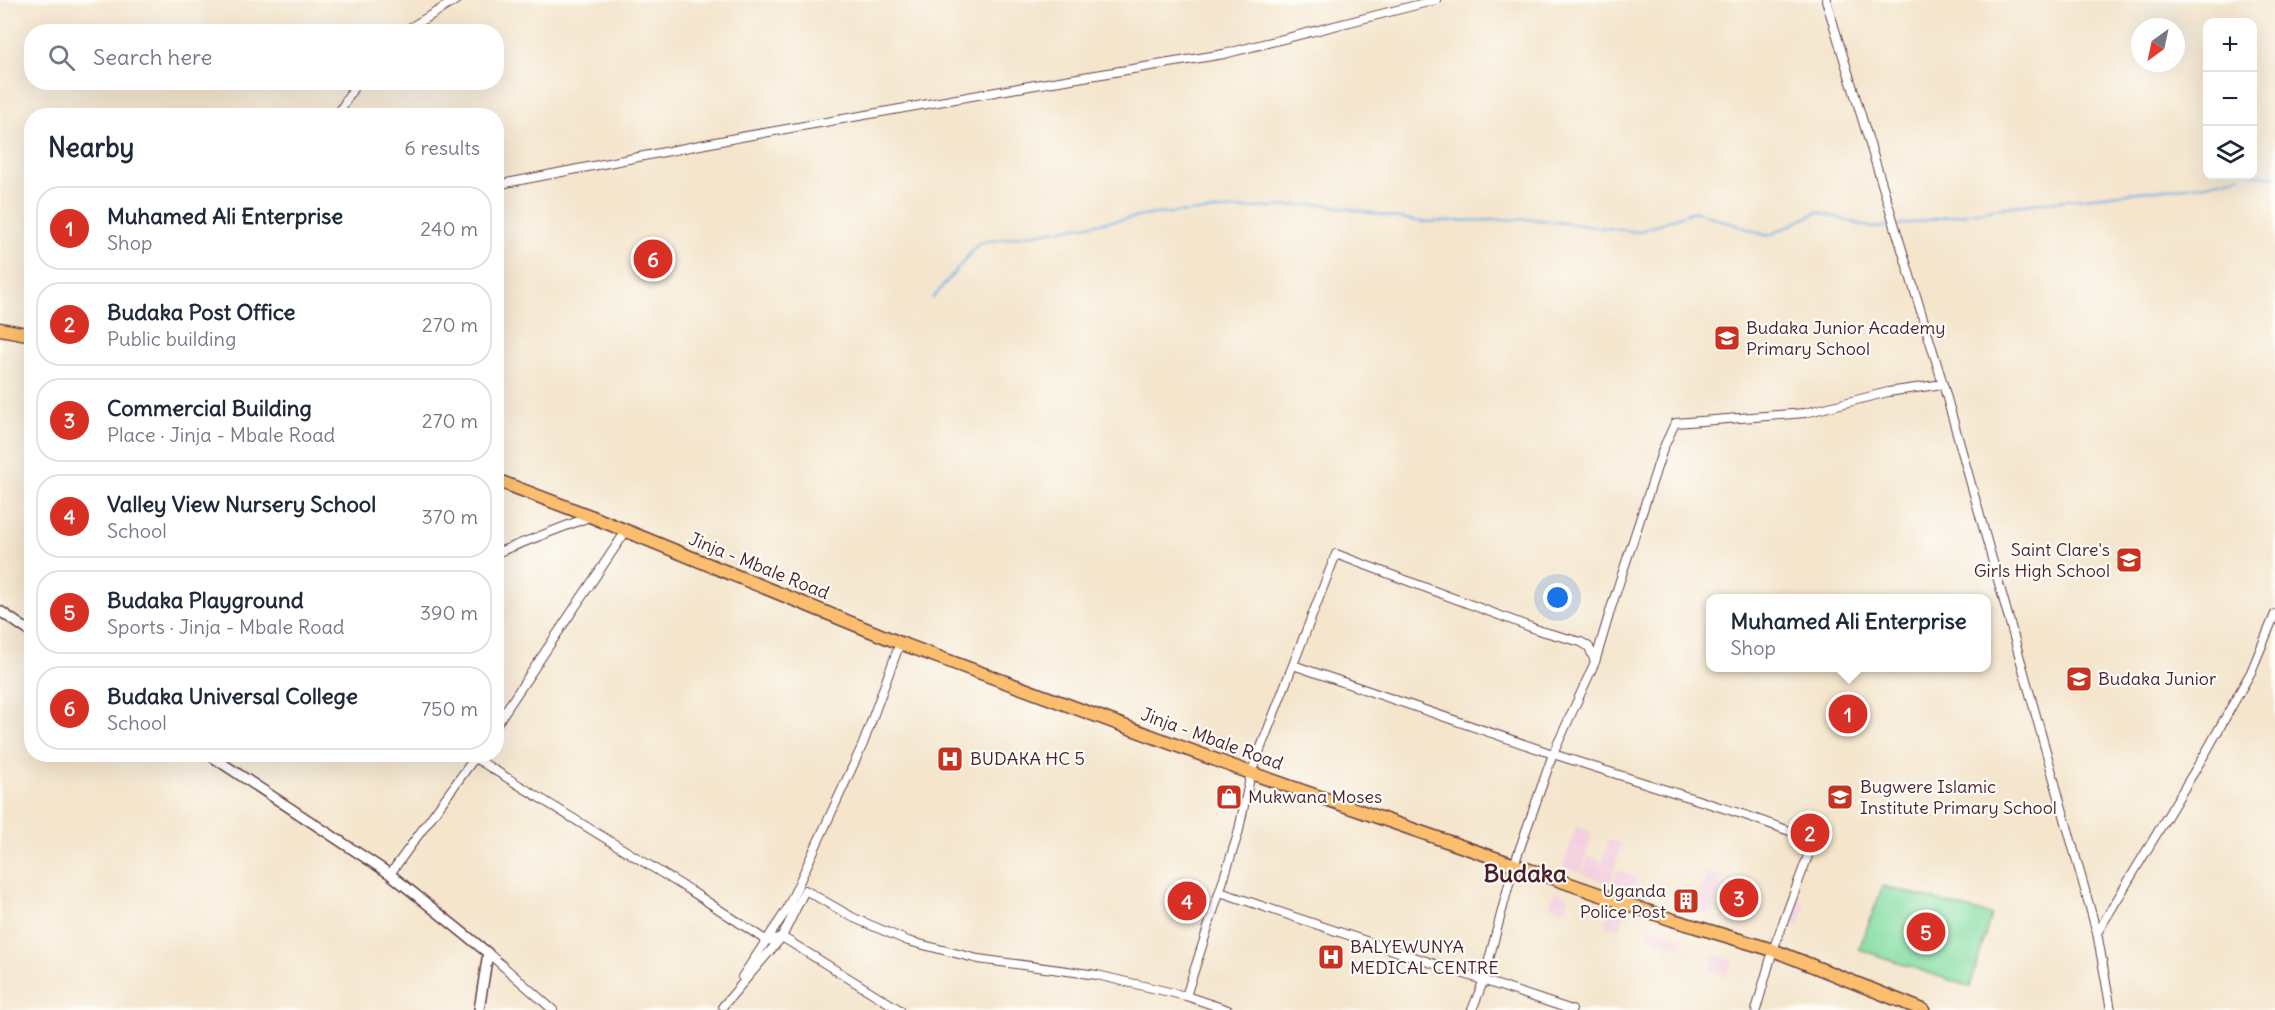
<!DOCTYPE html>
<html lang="en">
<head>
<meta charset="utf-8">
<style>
  body { margin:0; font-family:Delius,sans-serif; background:#f2f2f3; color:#1f2937 }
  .controls { position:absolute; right:18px; top:18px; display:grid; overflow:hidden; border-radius:12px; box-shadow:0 6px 24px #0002 }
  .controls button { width:54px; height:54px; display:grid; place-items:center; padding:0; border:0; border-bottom:2px solid #e0e1e3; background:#fff; color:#1f2937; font:30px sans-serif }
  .compass { position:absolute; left:2131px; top:18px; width:54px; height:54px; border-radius:50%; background:#fff; box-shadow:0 6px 24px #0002; rotate:213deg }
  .you { position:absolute; left:1558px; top:598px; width:21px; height:21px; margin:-15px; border:4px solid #fff; border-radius:50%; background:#1a73e8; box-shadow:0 0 0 9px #1a73e833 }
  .badge { display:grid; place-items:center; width:39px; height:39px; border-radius:50%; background:#d93025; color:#fff; font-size:20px; font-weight:700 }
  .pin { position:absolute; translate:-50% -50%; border:3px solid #fff; box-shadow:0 2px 6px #0006 }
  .popup { position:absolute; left:1706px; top:594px; width:285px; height:78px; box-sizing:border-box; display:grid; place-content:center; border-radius:12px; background:#fff; filter:drop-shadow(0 2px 4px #0005); font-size:20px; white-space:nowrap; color:#747a83 }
  .popup b { font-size:22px; color:#1f2937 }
  .popup::after { content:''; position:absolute; left:50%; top:100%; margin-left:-12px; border:12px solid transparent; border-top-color:#fff }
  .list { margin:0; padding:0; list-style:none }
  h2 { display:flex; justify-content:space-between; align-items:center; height:78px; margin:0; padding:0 24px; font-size:26px }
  h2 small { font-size:20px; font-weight:400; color:#747a83 }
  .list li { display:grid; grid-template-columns:39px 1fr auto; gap:18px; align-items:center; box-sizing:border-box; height:84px; margin:0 12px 12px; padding:0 12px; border:2px solid #e0e1e3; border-radius:24px }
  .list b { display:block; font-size:22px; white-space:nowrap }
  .list p { margin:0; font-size:20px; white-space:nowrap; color:#747a83 }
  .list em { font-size:20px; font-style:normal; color:#747a83 }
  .icon { flex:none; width:33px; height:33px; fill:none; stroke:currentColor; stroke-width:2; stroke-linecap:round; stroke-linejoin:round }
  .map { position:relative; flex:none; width:2275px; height:1010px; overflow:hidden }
  .search { position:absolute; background:#fff; box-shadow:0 6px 24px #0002; left:24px; top:24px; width:480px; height:66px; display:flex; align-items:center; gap:15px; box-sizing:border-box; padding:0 21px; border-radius:24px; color:#747a83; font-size:22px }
  .panel { position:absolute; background:#fff; box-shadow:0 6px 24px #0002; left:24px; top:108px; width:480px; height:654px; border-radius:24px }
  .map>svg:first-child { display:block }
  .built { fill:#f3cfdf }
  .pitch { fill:#83dda3; stroke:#667e67; stroke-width:1.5 }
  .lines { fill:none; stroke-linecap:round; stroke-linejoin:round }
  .stream { stroke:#77b0e7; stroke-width:2 }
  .minor-casing { stroke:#643d43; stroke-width:10 }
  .tertiary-casing { stroke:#643d43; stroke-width:12 }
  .primary-casing { stroke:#643d43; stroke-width:15 }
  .minor { stroke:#fff; stroke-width:8 }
  .tertiary { stroke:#fff; stroke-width:9 }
  .primary { stroke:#fabe6e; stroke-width:12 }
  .labels { text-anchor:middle; stroke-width:4.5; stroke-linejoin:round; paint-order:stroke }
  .poi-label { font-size:18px; fill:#4a1f2b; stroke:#fdfcf7; text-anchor:start }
  .street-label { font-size:18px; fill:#4a1f2b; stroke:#fdfcf7 }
  .district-label { font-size:24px; font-weight:bold; fill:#4a1f2b; stroke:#fdfcf7 }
</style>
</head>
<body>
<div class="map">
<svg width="2275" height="1010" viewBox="0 0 2275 1010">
  <rect width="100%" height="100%" fill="#fdfcf7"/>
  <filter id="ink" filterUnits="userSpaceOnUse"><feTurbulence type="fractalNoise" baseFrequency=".0167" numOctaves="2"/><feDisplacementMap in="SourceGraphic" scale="12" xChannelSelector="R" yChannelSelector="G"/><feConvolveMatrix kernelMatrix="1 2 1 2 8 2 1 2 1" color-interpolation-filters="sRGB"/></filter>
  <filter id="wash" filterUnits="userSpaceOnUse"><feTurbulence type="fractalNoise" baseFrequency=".008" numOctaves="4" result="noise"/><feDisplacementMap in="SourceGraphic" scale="24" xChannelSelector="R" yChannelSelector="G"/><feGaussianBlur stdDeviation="1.35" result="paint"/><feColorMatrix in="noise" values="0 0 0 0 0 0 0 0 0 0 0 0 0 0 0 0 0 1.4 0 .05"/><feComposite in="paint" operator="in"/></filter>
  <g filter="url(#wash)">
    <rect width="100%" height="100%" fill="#f4e5cc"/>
    <!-- built -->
    <path class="built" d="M1576 826 1592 833 1581 873 1563 867Z
      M1609 840 1622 843 1610 884 1583 874 1589 856 1600 861 1599 868Z
      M1618 870 1637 878 1633 891 1613 884Z
      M1706 872 1723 875 1712 915 1696 910Z
      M1555 891 1570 897 1565 911 1550 905Z
      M1793 899 1805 903 1798 927 1786 924Z
      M1611 909 1625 915 1620 929 1610 925 1609 928 1604 926Z
      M1649 927 1683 938 1680 947 1646 935Z
      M1714 954 1733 959 1728 976 1709 970Z"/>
    <!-- pitch -->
    <path class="pitch" d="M1883 886 1991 915 1970 987 1859 949Z"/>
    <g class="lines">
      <!-- stream -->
      <path class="stream" d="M2252 174 2275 177
        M1898 225 2013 206 2202 185 2240 176
        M932 299 979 243 1155 214 1321 204 1422 222 1530 219 1638 232 1694 211 1768 236 1818 212 1872 228 1892 226"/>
    </g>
  </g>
  <g filter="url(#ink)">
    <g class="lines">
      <defs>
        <path id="minor" d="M1826 0 1943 384 2097 933 2111 1010
          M403 32 456 0
          M337 116 357 82
          M496 185 741 137 1035 85 1224 54 1436 0
          M496 553 589 517
          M1293 665 1553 754 1745 815 1795 833 1810 844 1809 853 1773 950 1756 1010
          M496 725 626 531
          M475 758 691 891 767 941 782 937 900 1010
          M390 874 476 756
          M1220 892 1572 1010
          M2097 933 2206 752 2251 672 2275 614
          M488 953 553 1010
          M742 977 786 911 863 744 900 643
          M723 1006 782 937 805 890 854 918 908 941 978 959 1097 975 1186 996
          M1228 1010 1186 996 1238 834 1251 773 1336 554 1541 631 1581 642 1589 647 1595 662
          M1472 1010 1483 982 1514 865 1553 754 1595 662 1611 608 1663 449 1675 423 1805 413 1888 392 1943 384"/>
        <path id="tertiary" d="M0 611 32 633
          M208 754 390 874 488 953 479 1010"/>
        <path id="primary" d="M0 329 32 335
          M496 480 590 516 900 643 1251 773 1673 920 1773 950 1923 1010"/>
      </defs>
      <!-- minor casing -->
      <use href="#minor" class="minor-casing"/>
      <!-- tertiary casing -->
      <use href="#tertiary" class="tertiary-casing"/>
      <!-- primary casing -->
      <use href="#primary" class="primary-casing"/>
      <!-- minor -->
      <use href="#minor" class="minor"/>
      <!-- tertiary -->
      <use href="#tertiary" class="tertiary"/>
      <!-- primary -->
      <use href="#primary" class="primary"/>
    </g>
  </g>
  <!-- icons -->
  <defs>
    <symbol id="school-square" viewBox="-11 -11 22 22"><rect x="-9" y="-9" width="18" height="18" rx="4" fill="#c8321e" stroke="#fdfcf7"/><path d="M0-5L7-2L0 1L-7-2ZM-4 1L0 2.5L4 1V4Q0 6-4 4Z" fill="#fff"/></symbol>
    <symbol id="hospital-square" viewBox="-11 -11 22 22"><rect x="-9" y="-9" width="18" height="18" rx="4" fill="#c8321e" stroke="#fdfcf7"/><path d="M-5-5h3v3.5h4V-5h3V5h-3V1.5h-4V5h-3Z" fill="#fff"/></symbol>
    <symbol id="shop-square" viewBox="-11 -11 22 22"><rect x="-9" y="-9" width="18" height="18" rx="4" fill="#c8321e" stroke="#fdfcf7"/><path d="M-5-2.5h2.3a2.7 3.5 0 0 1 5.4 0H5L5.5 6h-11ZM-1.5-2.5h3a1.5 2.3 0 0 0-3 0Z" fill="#fff"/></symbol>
    <symbol id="building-square" viewBox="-11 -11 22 22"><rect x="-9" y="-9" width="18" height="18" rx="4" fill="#c8321e" stroke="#fdfcf7"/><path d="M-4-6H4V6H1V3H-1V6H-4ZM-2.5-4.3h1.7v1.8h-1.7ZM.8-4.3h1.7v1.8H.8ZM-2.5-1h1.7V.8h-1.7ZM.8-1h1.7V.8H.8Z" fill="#fff"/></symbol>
  </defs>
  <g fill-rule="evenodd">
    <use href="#school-square" x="1712" y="323" width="30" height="30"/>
    <use href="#school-square" x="2114" y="545" width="30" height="30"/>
    <use href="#school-square" x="2064" y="664" width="30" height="30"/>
    <use href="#hospital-square" x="935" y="744" width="30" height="30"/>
    <use href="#shop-square" x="1214" y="782" width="30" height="30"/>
    <use href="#school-square" x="1825" y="782" width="30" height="30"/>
    <use href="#building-square" x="1671" y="886" width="30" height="30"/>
    <use href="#hospital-square" x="1316" y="942" width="30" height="30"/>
  </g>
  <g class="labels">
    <!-- poi labels -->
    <g class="poi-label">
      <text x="1746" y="334">Budaka Junior Academy<tspan x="1746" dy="21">Primary School</tspan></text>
      <text x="2110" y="556" text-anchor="end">Saint Clare's<tspan x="2110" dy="21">Girls High School</tspan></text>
      <text x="2098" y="685">Budaka Junior</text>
      <text x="970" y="765">BUDAKA HC 5</text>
      <text x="1860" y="793">Bugwere Islamic<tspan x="1860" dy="21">Institute Primary School</tspan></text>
      <text x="1248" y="803">Mukwana Moses</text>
      <text x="1666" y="897" text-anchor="end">Uganda<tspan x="1666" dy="21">Police Post</tspan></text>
      <text x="1350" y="953">BALYEWUNYA<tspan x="1350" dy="21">MEDICAL CENTRE</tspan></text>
    </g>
    <!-- street labels -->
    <g class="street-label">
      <text transform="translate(759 566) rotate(22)" y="6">Jinja - Mbale Road</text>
      <text transform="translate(1212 739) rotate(20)" y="6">Jinja - Mbale Road</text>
    </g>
    <!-- district labels -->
    <g class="district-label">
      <text x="1525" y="882">Budaka</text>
    </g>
  </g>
</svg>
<div class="controls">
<button>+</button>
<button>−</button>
<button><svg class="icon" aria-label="layers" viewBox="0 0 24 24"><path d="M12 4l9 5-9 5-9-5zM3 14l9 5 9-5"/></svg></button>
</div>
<svg class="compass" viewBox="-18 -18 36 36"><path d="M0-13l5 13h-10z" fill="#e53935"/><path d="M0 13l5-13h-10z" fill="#747a83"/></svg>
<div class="you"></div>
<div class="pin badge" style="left:1848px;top:714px">1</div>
<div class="popup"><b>Muhamed Ali Enterprise</b>Shop</div>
<div class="pin badge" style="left:1810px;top:833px">2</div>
<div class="pin badge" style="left:1739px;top:898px">3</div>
<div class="pin badge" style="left:1187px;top:901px">4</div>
<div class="pin badge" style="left:1926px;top:932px">5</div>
<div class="pin badge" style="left:653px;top:259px">6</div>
<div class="search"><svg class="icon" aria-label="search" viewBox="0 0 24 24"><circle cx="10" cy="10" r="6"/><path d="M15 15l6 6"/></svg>Search here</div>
<section class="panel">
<h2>Nearby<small>6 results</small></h2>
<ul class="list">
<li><span class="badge">1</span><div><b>Muhamed Ali Enterprise</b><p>Shop</p></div><em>240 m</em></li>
<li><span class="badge">2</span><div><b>Budaka Post Office</b><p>Public building</p></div><em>270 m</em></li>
<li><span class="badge">3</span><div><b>Commercial Building</b><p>Place · Jinja - Mbale Road</p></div><em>270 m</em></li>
<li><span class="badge">4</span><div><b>Valley View Nursery School</b><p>School</p></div><em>370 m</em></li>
<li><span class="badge">5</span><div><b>Budaka Playground</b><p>Sports · Jinja - Mbale Road</p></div><em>390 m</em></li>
<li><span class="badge">6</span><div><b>Budaka Universal College</b><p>School</p></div><em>750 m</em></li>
</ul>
</section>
</div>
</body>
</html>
